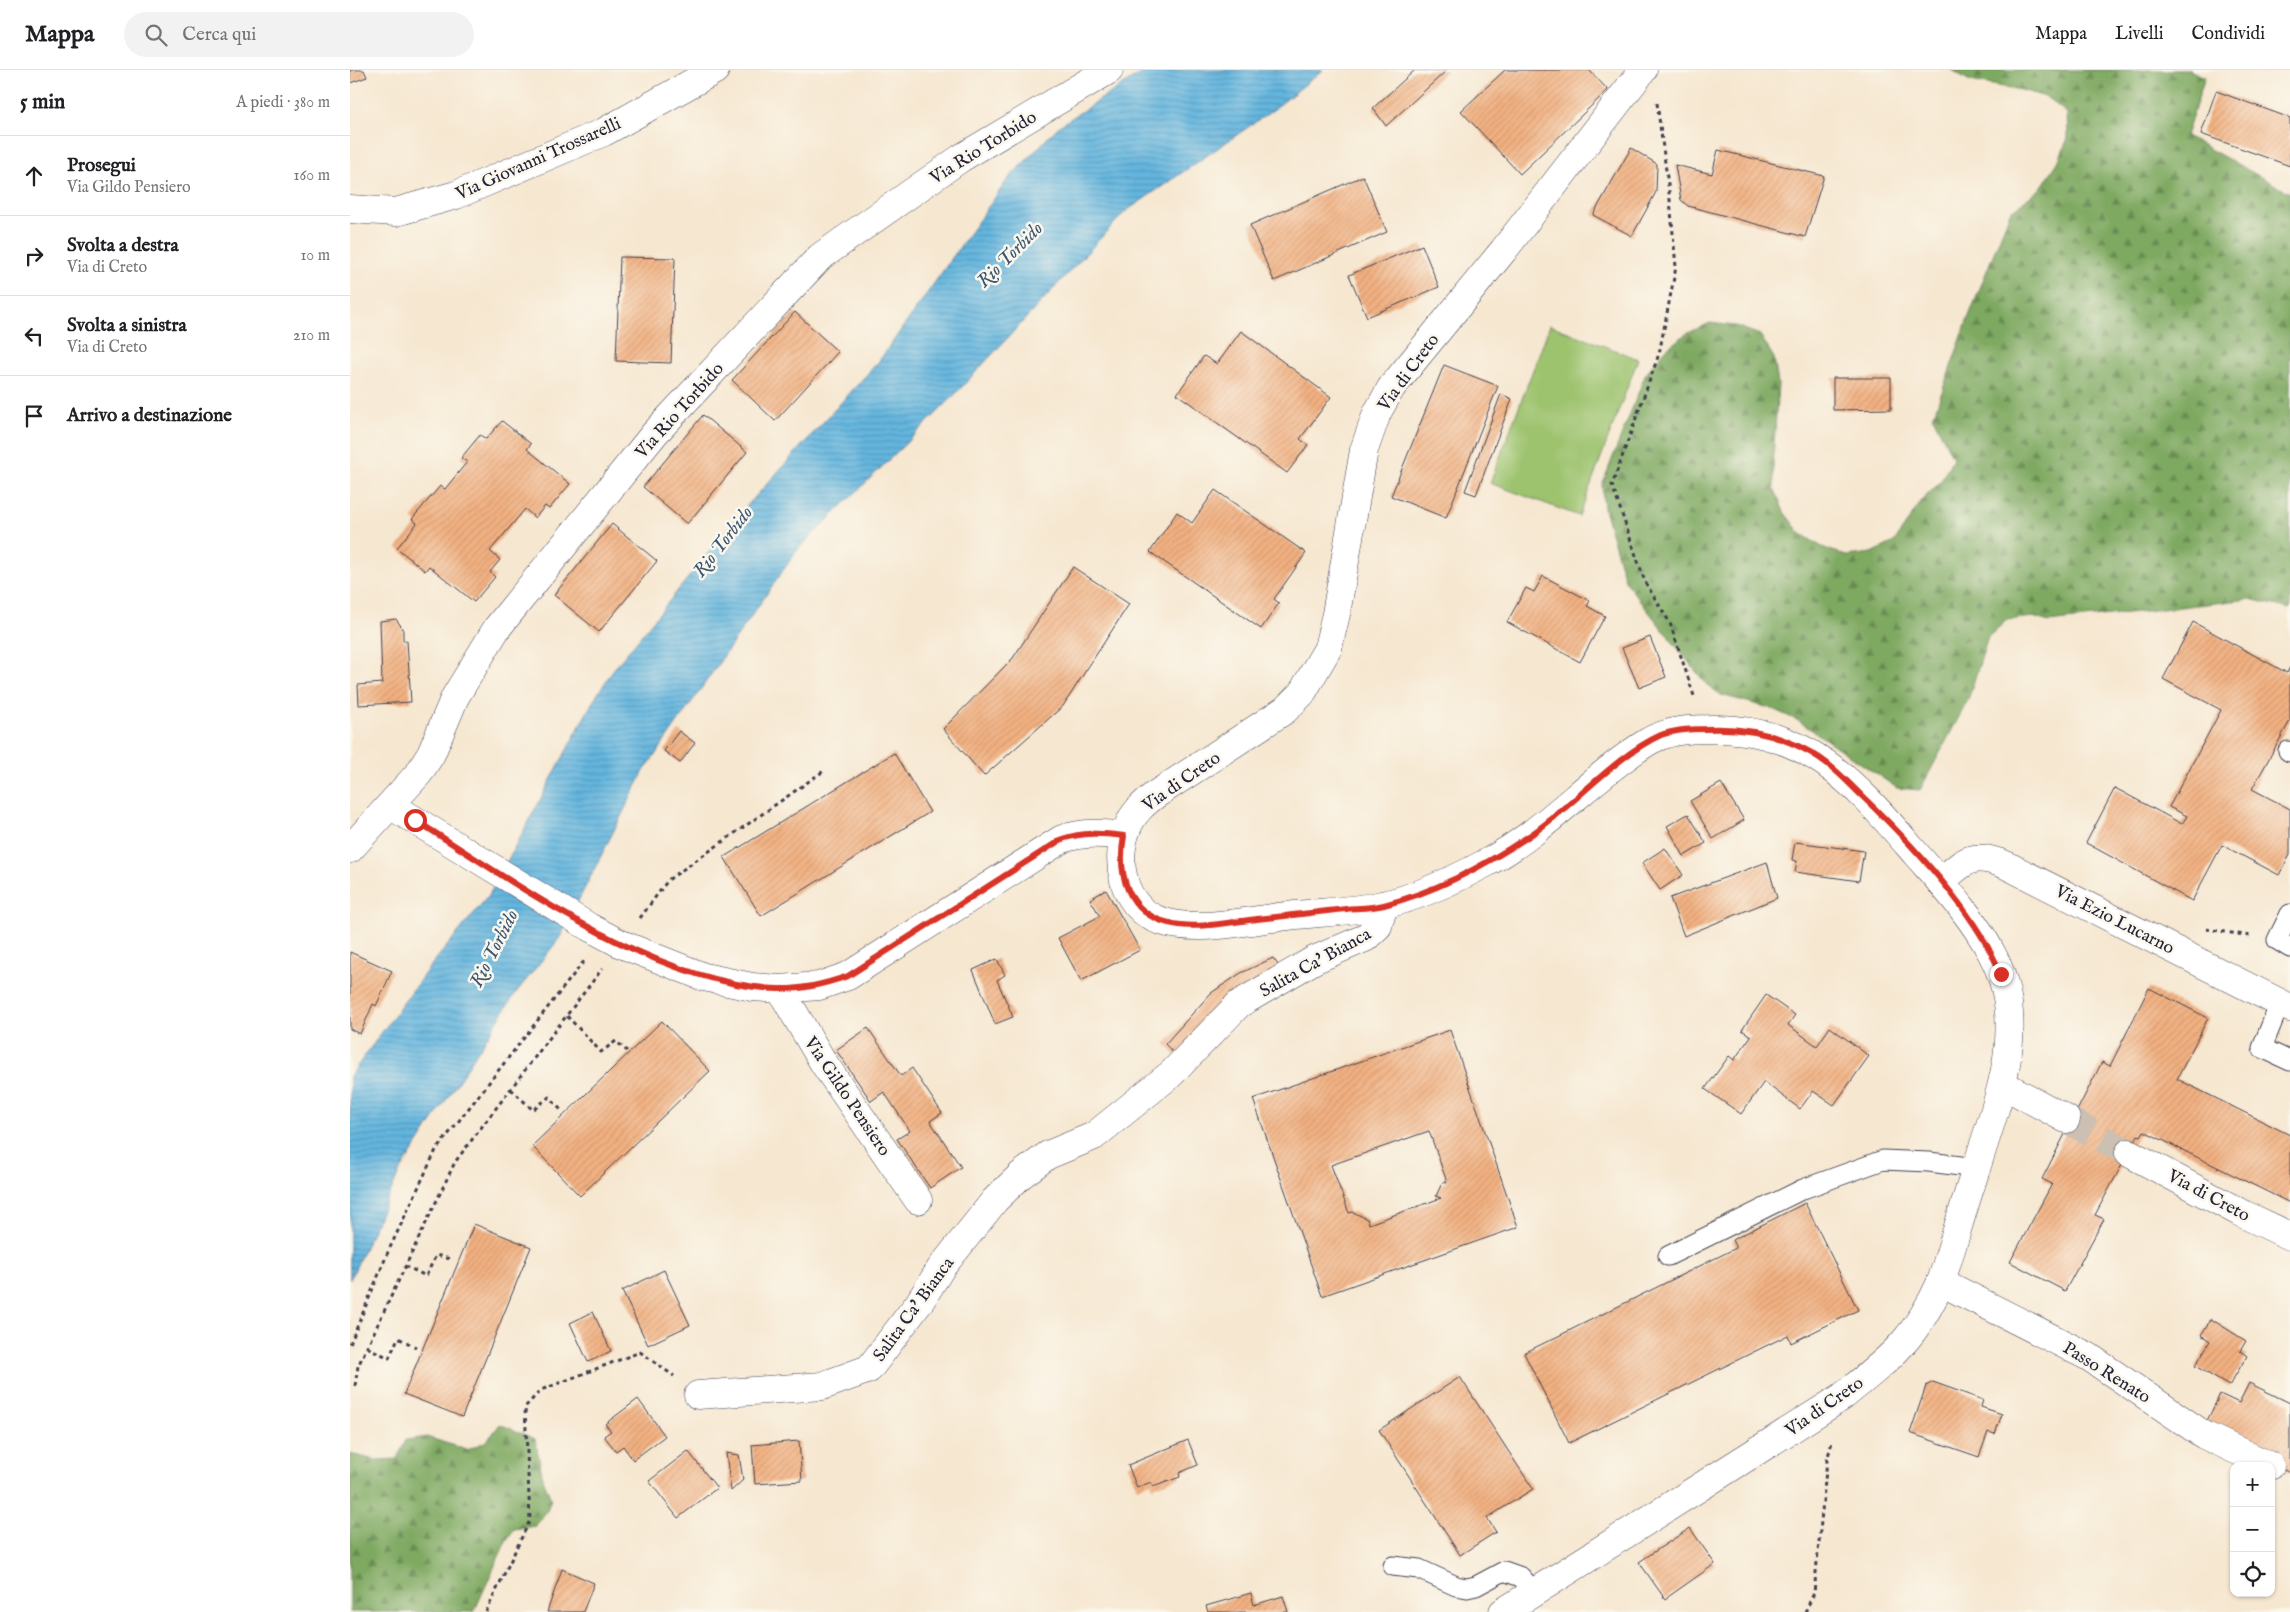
<!DOCTYPE html>
<html lang="it">
<head>
<meta charset="utf-8">
<style>
  body { margin:0; font-family:"IM FELL English",serif; background:#f2f2f2; color:#202124 }
  .controls { position:absolute; right:15px; bottom:15px; display:grid; overflow:hidden; border-radius:10px; box-shadow:0 1px 4px #0004 }
  .controls button { width:45px; height:45px; display:grid; place-items:center; padding:0; border:0; border-bottom:1px solid #e0e0e0; background:#fff; color:#202124; font:25px sans-serif }
  .stop { position:absolute; width:15px; height:15px; margin:-11px; border:4px solid #d93025; border-radius:50%; background:#fff }
  .stop.end { background:#d93025; border-color:#fff; box-shadow:0 1px 5px #0008 }
  .list { margin:0; padding:0; list-style:none }
  h2 { display:flex; justify-content:space-between; align-items:center; height:65px; margin:0; padding:0 20px; font-size:21px }
  h2 small { font-size:16px; font-weight:400; color:#757577 }
  .list li { display:grid; grid-template-columns:32px 1fr auto; gap:15px; align-items:center; box-sizing:border-box; height:80px; padding:0 20px; border-top:1px solid #e0e0e0 }
  .list b { display:block; font-size:19px; white-space:nowrap }
  .list p { margin:0; font-size:16px; white-space:nowrap; color:#757577 }
  .list em { font-size:16px; font-style:normal; color:#757577 }
  .icon { flex:none; width:28px; height:28px; fill:none; stroke:currentColor; stroke-width:2; stroke-linecap:round; stroke-linejoin:round }
  .map { position:relative; flex:none; width:1940px; height:1542px; overflow:hidden }
  header { display:flex; align-items:center; gap:30px; box-sizing:border-box; height:70px; padding:0 25px; background:#fff; border-bottom:1px solid #e0e0e0 }
  header strong { font-size:24px }
  nav { display:flex; gap:28px; margin-inline-start:auto; font-size:18px }
  .search { width:350px; height:45px; background:#f2f2f2; display:flex; align-items:center; gap:12px; box-sizing:border-box; padding:0 18px; border-radius:28px; color:#757577; font-size:19px }
  main { display:flex }
  aside { flex:1; background:#fff }
  .map>svg:first-child { display:block }
  .grass { fill:#9dc36e; stroke:#607254 }
  .forest { fill:url(#forest-firs); stroke:#50664e }
  .water { fill:url(#water-rules); stroke:#436c8d }
  .building { fill:url(#building-hatch); fill-rule:evenodd }
  .lines { fill:none; stroke-linecap:round; stroke-linejoin:round }
  .minor-tunnel { stroke:#ccc0b2; stroke-width:28; stroke-dasharray:28 14; stroke-linecap:butt }
  .service-casing { stroke:#424051; stroke-width:21 }
  .minor-casing { stroke:#424051; stroke-width:29 }
  .secondary-casing { stroke:#424051; stroke-width:29 }
  .path { stroke:#424051; stroke-width:3; stroke-dasharray:4 4; stroke-linecap:butt }
  .service { stroke:#fff; stroke-width:19 }
  .minor { stroke:#fff; stroke-width:28 }
  .secondary { stroke:#fff; stroke-width:28 }
  .route { stroke:#d93025; stroke-width:6 }
  .labels { text-anchor:middle; stroke-width:5; stroke-linejoin:round; paint-order:stroke }
  .street-label { font-size:18px; fill:#22223b; stroke:#fbf7ec }
  .water-label { font-size:19px; font-style:italic; fill:#395674; stroke:#fbf7ec }
</style>
</head>
<body>
<header>
<strong>Mappa</strong>
<div class="search"><svg class="icon" aria-label="search" viewBox="0 0 24 24"><circle cx="10" cy="10" r="6"/><path d="M15 15l6 6"/></svg>Cerca qui</div>
<nav><a>Mappa</a><a>Livelli</a><a>Condividi</a></nav>
</header>
<main>
<aside>
<h2>5 min<small>A piedi · 380 m</small></h2>
<ul class="list">
<li><svg class="icon" aria-label="ahead" viewBox="0 0 24 24"><path d="M12 20V5M6 11l6-6 6 6"/></svg><div><b>Prosegui</b><p>Via Gildo Pensiero</p></div><em>160 m</em></li>
<li><svg class="icon" aria-label="right" viewBox="0 0 24 24"><path d="M7 20v-9h11M14 6l5 5-5 5"/></svg><div><b>Svolta a destra</b><p>Via di Creto</p></div><em>10 m</em></li>
<li><svg class="icon" aria-label="left" viewBox="0 0 24 24"><path d="M17 20v-9H6M10 6l-5 5 5 5"/></svg><div><b>Svolta a sinistra</b><p>Via di Creto</p></div><em>210 m</em></li>
<li><svg class="icon" aria-label="arrive" viewBox="0 0 24 24"><path d="M6 21V4h12l-3 4 3 4H6"/></svg><div><b>Arrivo a destinazione</b></div></li>
</ul>
</aside>
<div class="map">
<svg width="1940" height="1542" viewBox="0 0 1940 1542">
  <defs>
    <pattern id="forest-firs" width="22" height="20" patternUnits="userSpaceOnUse" patternTransform="scale(1.25)"><rect width="22" height="20" fill="#7ea961"/><path d="M5 1l3.5 6h-7zM16 11l3.5 6h-7z" fill="#678951"/></pattern>
    <pattern id="water-rules" width="6" height="5" patternUnits="userSpaceOnUse" patternTransform="scale(1.25)"><rect width="6" height="5" fill="#64b6df"/><path d="M0 2.5h6" fill="none" stroke="#5294b6"/></pattern>
    <pattern id="building-hatch" width="6" height="6" patternUnits="userSpaceOnUse" patternTransform="scale(1.25)"><rect width="6" height="6" fill="#f2b181"/><path d="M-1 1l2-2M0 6l6-6M5 7l2-2" fill="none" stroke="#cf9870"/></pattern>
  </defs>
  <rect width="100%" height="100%" fill="#fbf7ec"/>
  <filter id="ink" filterUnits="userSpaceOnUse"><feTurbulence type="fractalNoise" baseFrequency=".02" numOctaves="2"/><feDisplacementMap in="SourceGraphic" scale="10" xChannelSelector="R" yChannelSelector="G"/><feConvolveMatrix kernelMatrix="1 2 1 2 8 2 1 2 1" color-interpolation-filters="sRGB"/></filter>
  <filter id="wash" filterUnits="userSpaceOnUse"><feTurbulence type="fractalNoise" baseFrequency=".0096" numOctaves="4" result="noise"/><feDisplacementMap in="SourceGraphic" scale="20" xChannelSelector="R" yChannelSelector="G"/><feGaussianBlur stdDeviation="1.12" result="paint"/><feColorMatrix in="noise" values="0 0 0 0 0 0 0 0 0 0 0 0 0 0 0 0 0 1.4 0 .05"/><feComposite in="paint" operator="in"/></filter>
  <g filter="url(#wash)">
    <rect width="100%" height="100%" fill="#f6e7d0"/>
    <!-- grass -->
    <path class="grass" d="M1200 255 1288 289 1229 446 1140 413Z"/>
    <!-- forest -->
    <path class="forest" d="M1602 0H1839L1855 7 1836 66 1940 123V539L1900 529 1699 552 1683 547 1657 550 1638 567 1618 630 1570 720 1547 718 1447 650 1420 638 1371 625 1356 614 1276 513 1254 439 1252 415 1296 303 1316 279 1336 264 1360 253 1386 256 1410 265 1424 288 1428 314 1423 391 1424 418 1434 442 1450 463 1472 477 1496 486 1522 483 1544 472 1573 429 1591 411 1603 388 1583 347 1619 246 1660 142 1691 118 1708 92 1718 68 1717 43 1696 27 1671 20 1620 11Z
      M150 1354 185 1369 193 1409 201 1429 197 1441 185 1456 164 1459 156 1471 124 1542H0V1384L26 1390 47 1389 56 1370 77 1367 117 1380 137 1371Z"/>
    <!-- water -->
    <path class="water" d="M796 0H973L923 40 775 142 596 334 448 479 294 701 209 869 165 924 50 1101 0 1210V1006L78 899 139 825 242 633 263 600 395 438 529 291 658 109 709 56Z"/>
    <g id="blocks">
      <!-- building -->
      <path class="building" d="M0 0H14L17 7 0 13Z
        M1065 0H1097L1036 56 1023 38Z
        M1155 0H1239L1258 20 1170 104 1111 41Z
        M1866 21 1940 48V96L1851 64Z
        M1281 78 1307 94 1306 122 1282 166 1243 145Z
        M1368 80 1474 106 1455 167 1338 136 1331 130 1325 95 1362 104Z
        M1013 106 1037 162 924 211 900 155Z
        M1072 175 1089 217 1017 247 999 205Z
        M270 187 325 188 321 293 266 291Z
        M445 242 488 282 425 351 382 310Z
        M891 261 981 327 950 369 958 375 937 403 827 324 854 286 867 294Z
        M1094 295 1148 316 1096 448 1041 426Z
        M1483 308H1541V339L1483 340Z
        M1151 324 1162 329 1126 425 1115 421Z
        M353 345 397 382 337 454 293 417Z
        M152 351 181 374 177 379 220 414 199 439 195 436 185 448 175 439 140 481 150 490 140 502 145 507 124 532 79 496 75 501 47 478 67 453 62 449 90 416 95 419 117 392 111 388 130 365 136 369Z
        M865 420 956 483 924 529 929 533 911 559 800 482 827 442 842 453Z
        M262 454 307 491 249 562 204 525Z
        M723 497 779 534 713 636 634 706 593 659 663 588Z
        M1193 506 1240 531 1237 536 1255 546 1230 592 1157 552 1176 518 1184 522Z
        M46 549 53 559V571H57L61 632 9 635 8 615 32 613 30 551Z
        M1843 552 1937 603 1940 597V651L1902 719 1940 739V784L1929 805 1872 775 1842 831 1736 773 1765 718 1832 754 1837 746 1819 737 1871 640 1813 609Z
        M1300 567 1316 607 1289 618 1272 578Z
        M329 661 345 673 330 693 314 681Z
        M544 683 580 742 411 846 374 787Z
        M1371 713 1394 750 1363 769 1340 731Z
        M1338 744 1356 773 1334 786 1317 756Z
        M1445 772 1514 781 1509 811 1445 802 1447 791 1442 790Z
        M1315 778 1333 805 1310 820 1292 793Z
        M1417 792 1427 828 1334 866 1320 828Z
        M756 820 790 880 731 911 708 868 750 846 740 829Z
        M0 882 42 901 26 936 23 934 10 964 0 959Z
        M923 888 932 900 829 989 815 974 861 923 891 903Z
        M647 889 655 905 647 910 663 947 645 954 623 900Z
        M1799 918 1858 948 1827 1009 1940 1065V1133L1794 1061 1791 1066 1788 1065 1745 1145 1754 1149 1715 1221 1660 1192 1702 1114 1692 1109 1752 992 1760 996Z
        M1416 925 1445 945 1438 955 1467 976 1480 957 1519 986 1484 1035 1463 1021 1450 1039 1414 1012 1391 1044 1355 1019 1379 986 1384 990 1401 966 1392 960Z
        M312 951 360 1001 230 1126 182 1076Z
        M518 958 551 1006 562 998 592 1043 580 1051 611 1097 580 1118 547 1069 560 1061 534 1022 521 1031 486 980Z
        M1100 960 1168 1157 972 1226 903 1029ZM1079 1061 1097 1112 1092 1113 1086 1126 1091 1128 1019 1154 1017 1149 1003 1142 999 1143 981 1095Z
        M1455 1133 1508 1240 1441 1273 1438 1265 1219 1373 1174 1283 1386 1178 1382 1170Z
        M124 1154 181 1177 112 1347 54 1324Z
        M314 1200 340 1255 298 1275 272 1221Z
        M243 1242 261 1281 238 1292 220 1253Z
        M1861 1249 1896 1271 1890 1281 1897 1286 1879 1316 1845 1296 1860 1271 1851 1265Z
        M1110 1307 1183 1419 1137 1448 1146 1462 1110 1485 1029 1360Z
        M1583 1312 1633 1330 1631 1337 1652 1344 1645 1364 1638 1362 1629 1387 1560 1363 1576 1316Z
        M1899 1313 1940 1333V1402L1872 1368 1856 1353 1870 1324 1889 1333Z
        M288 1329 315 1366 283 1390 273 1376 266 1381 254 1366 261 1361 255 1354Z
        M838 1370 848 1395 829 1403 830 1407 803 1417 801 1412 787 1418 778 1395Z
        M449 1371 452 1411 405 1414 402 1375Z
        M338 1381 367 1418 328 1448 299 1411Z
        M376 1383 389 1385 393 1410 381 1421Z
        M1340 1458 1365 1494 1315 1529 1289 1492Z
        M212 1499 244 1513 233 1542H197Z
        M901 1523 904 1535 933 1526 938 1542H858L856 1536Z"/>
    </g>
  </g>
  <g filter="url(#ink)">
    <use href="#blocks" fill-opacity="0" stroke="#424051" stroke-width="1"/>
    <g class="lines">
      <!-- minor-tunnel -->
      <path class="minor-tunnel" d="M1716 1049 1779 1083"/>
      <defs>
        <path id="service" d="M1938 681 1940 682
          M1940 844 1927 870 1940 878
          M1930 933 1912 978 1940 991
          M1318 1186 1453 1119 1533 1090 1579 1092 1626 1098
          M1043 1496 1069 1499 1106 1516 1117 1518 1126 1516 1154 1501 1171 1507 1184 1522"/>
        <path id="minor" d="M0 139 46 142 106 125 254 62 365 0
          M40 735 239 857 271 874 354 907 402 917 430 919 469 916 498 906 712 769C734 762 751 763 774 766
          M0 779 69 703 81 684 105 627 147 558 305 363 470 187 611 88 759 0
          M1591 812C1616 789 1622 782 1656 795L1940 938
          M430 919 473 992 568 1130
          M1654 1015 1716 1049
          M1779 1083 1889 1142 1940 1166
          M1591 1212 1739 1287 1854 1365 1920 1396
          M348 1325 472 1316 519 1299 569 1233 591 1198 645 1130 671 1105 698 1085 744 1066 821 1004 889 934 964 890 1015 868 1028 856 1034 835"/>
        <path id="secondary" d="M1153 1542 1492 1327C1540 1288 1565 1270 1591 1212 1603 1174 1614 1136 1626 1099 1648 1028 1680 955 1642 884 1623 847 1593 815 1566 784 1507 716 1458 656 1360 659 1337 659 1315 661 1296 673 1239 709 1195 762 1136 793 1104 810 1067 828 1032 835 1002 842 968 842 937 846 901 850 846 863 811 851 771 838 762 786 780 752 786 740 795 733 805 725L935 640 952 623 978 578 986 544 1014 380 1027 343 1041 318 1153 181 1293 0"/>
      </defs>
      <!-- service casing -->
      <use href="#service" class="service-casing"/>
      <!-- minor casing -->
      <use href="#minor" class="minor-casing"/>
      <!-- secondary casing -->
      <use href="#secondary" class="secondary-casing"/>
      <!-- path -->
      <path class="path" d="M1307 33 1320 130 1326 197 1309 284 1262 415 1295 512 1320 553 1345 629
        M290 848 318 810 475 700
        M1856 859 1901 866
        M217 946 251 982 266 971 277 981
        M161 1019 183 1040 199 1027 211 1040
        M55 1196 76 1206 86 1185 100 1189
        M0 1274 38 1182 86 1080 235 890
        M17 1277 39 1288 48 1268 66 1277
        M5 1316 8 1296 105 1092 252 899
        M136 1542 180 1450 175 1337 191 1320 290 1282 324 1306
        M1455 1542 1464 1523 1477 1390 1482 1372"/>
      <!-- service -->
      <use href="#service" class="service"/>
      <!-- minor -->
      <use href="#minor" class="minor"/>
      <!-- secondary -->
      <use href="#secondary" class="secondary"/>
    </g>
  </g>
  <g class="lines" filter="url(#ink)">
    <!-- route -->
    <path class="route" d="M65 750C169 815 303 914 428 919 452 920 475 914 498 906L712 769C734 762 751 763 774 766 767 804 777 843 819 853 847 860 880 852 907 849 937 846 966 842 996 839 1008 838 1022 838 1034 835 1085 822 1136 795 1179 766 1221 738 1266 685 1311 665 1324 660 1341 659 1355 659 1391 657 1424 663 1456 680 1478 691 1495 709 1512 726 1561 773 1625 841 1651 904"/>
  </g>
  <g class="labels">
    <!-- street labels -->
    <g class="street-label">
      <text transform="translate(633 77) rotate(-32)" y="6">Via Rio Torbido</text>
      <text transform="translate(188 88) rotate(-24)" y="6">Via Giovanni Trossarelli</text>
      <text transform="translate(1058 302) rotate(-54)" y="6">Via di Creto</text>
      <text transform="translate(329 340) rotate(-48)" y="6">Via Rio Torbido</text>
      <text transform="translate(831 711) rotate(-35)" y="6">Via di Creto</text>
      <text transform="translate(1765 849) rotate(27)" y="6">Via Ezio Lucarno</text>
      <text transform="translate(965 892) rotate(-29)" y="6">Salita Ca' Bianca</text>
      <text transform="translate(498 1026) rotate(56)" y="6">Via Gildo Pensiero</text>
      <text transform="translate(1859 1125) rotate(28)" y="6">Via di Creto</text>
      <text transform="translate(563 1239) rotate(-54)" y="6">Salita Ca' Bianca</text>
      <text transform="translate(1757 1302) rotate(32)" y="6">Passo Renato</text>
      <text transform="translate(1474 1336) rotate(-35)" y="6">Via di Creto</text>
    </g>
    <!-- water labels -->
    <g class="water-label">
      <text transform="translate(659 184) rotate(-45)" y="7">Rio Torbido</text>
      <text transform="translate(372 471) rotate(-52)" y="7">Rio Torbido</text>
      <text transform="translate(143 878) rotate(-63)" y="7">Rio Torbido</text>
    </g>
  </g>
</svg>
<div class="controls">
<button>+</button>
<button>−</button>
<button><svg class="icon" aria-label="locate" viewBox="0 0 24 24"><circle cx="12" cy="12" r="6"/><path d="M12 2v4M12 18v4M2 12h4M18 12h4"/></svg></button>
</div>
<div class="stop" style="left:65px;top:750px"></div>
<div class="stop end" style="left:1651px;top:904px"></div>
</div>
</main>
</body>
</html>
